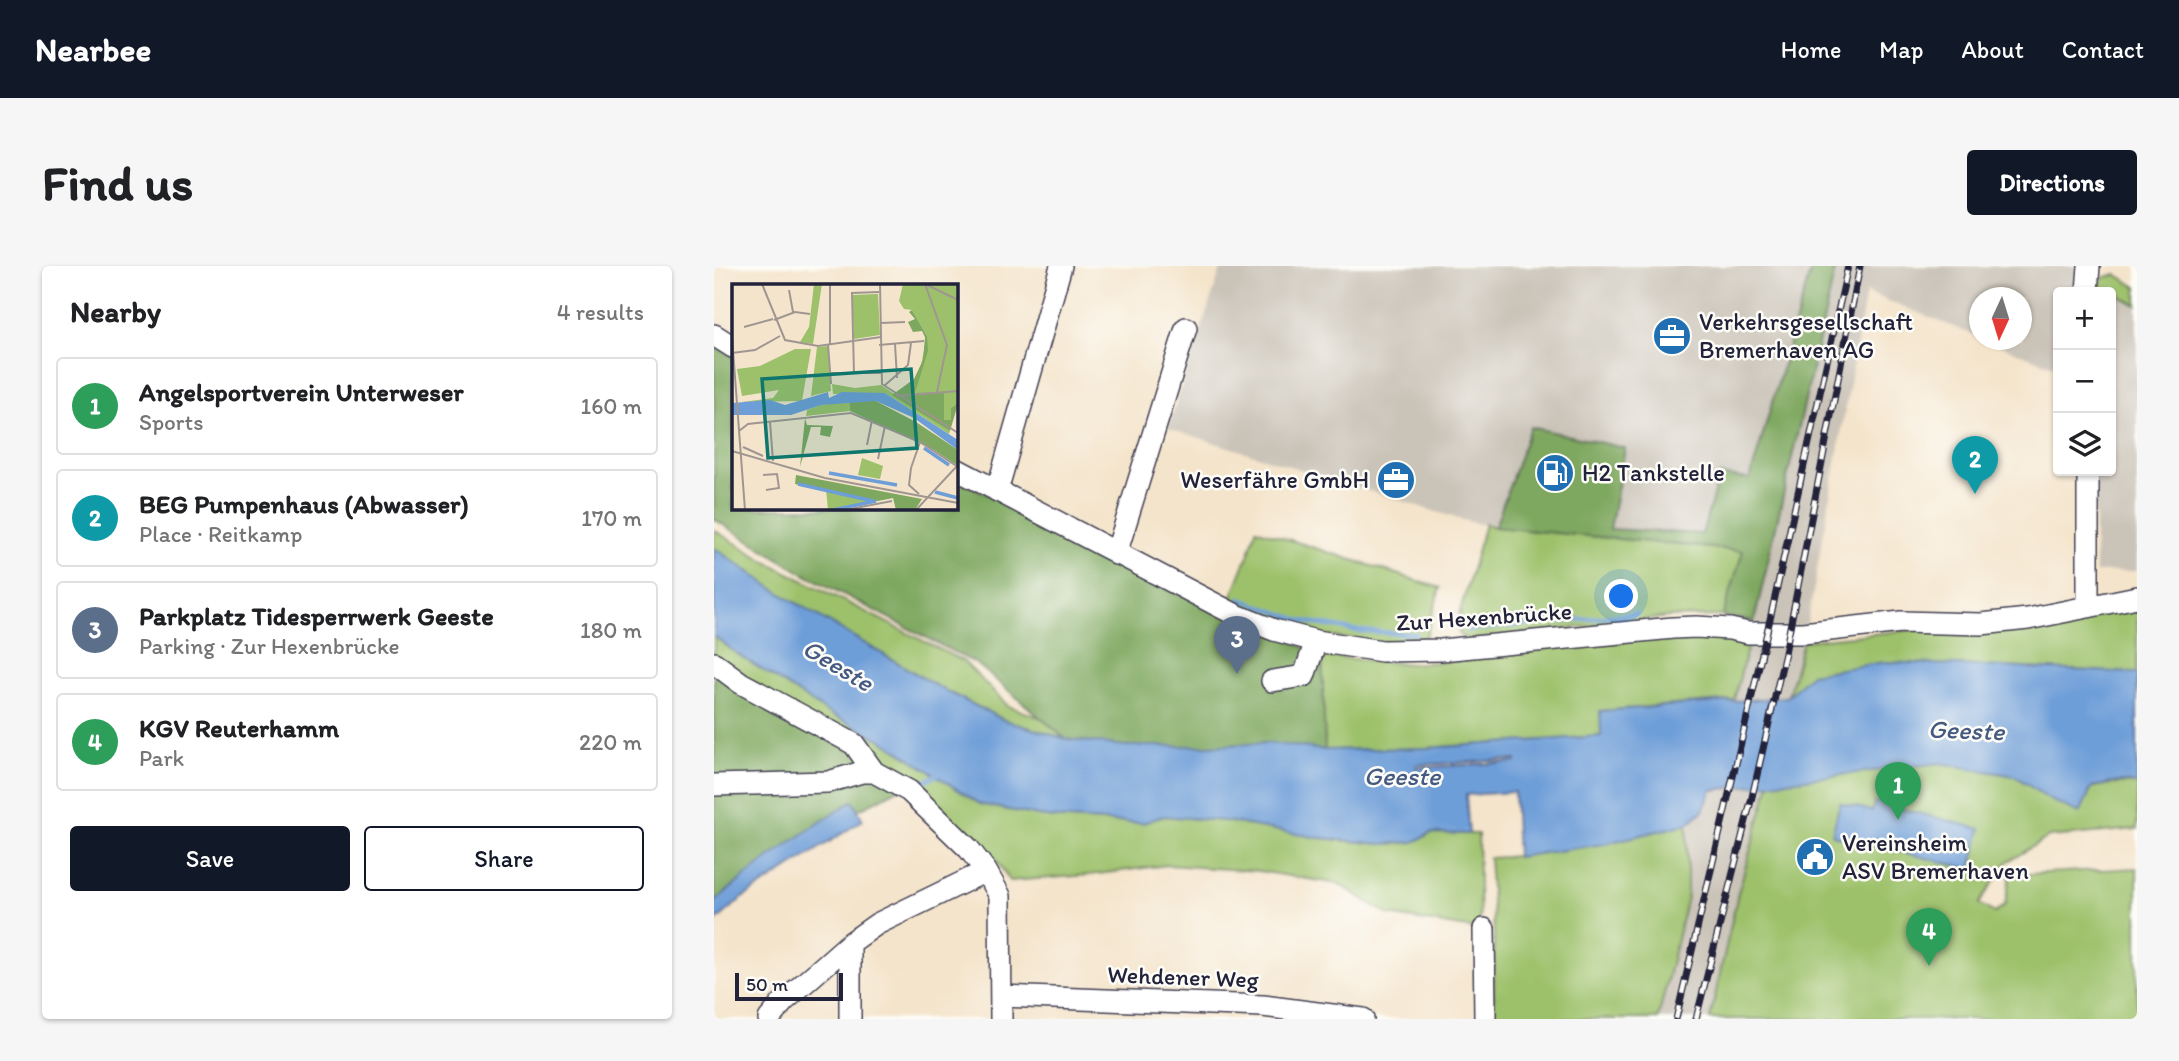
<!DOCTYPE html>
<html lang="en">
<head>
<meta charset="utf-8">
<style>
  body { margin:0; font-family:Itim,sans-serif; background:#f6f6f6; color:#202124 }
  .controls { position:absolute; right:21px; top:21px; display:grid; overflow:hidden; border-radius:7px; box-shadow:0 2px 5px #0004 }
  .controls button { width:63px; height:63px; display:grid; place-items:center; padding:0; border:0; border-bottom:2px solid #e0e0e0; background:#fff; color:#202124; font:35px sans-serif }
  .compass { position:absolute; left:1255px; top:21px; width:63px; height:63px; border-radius:50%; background:#fff; box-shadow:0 2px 5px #0004; rotate:184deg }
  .scale { position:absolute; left:21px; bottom:18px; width:108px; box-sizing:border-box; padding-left:7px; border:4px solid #22223b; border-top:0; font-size:19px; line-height:24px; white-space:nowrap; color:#22223b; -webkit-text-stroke:5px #fdfcf7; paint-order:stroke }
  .you { position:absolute; left:908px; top:331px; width:24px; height:24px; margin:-18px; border:5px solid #fff; border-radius:50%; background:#1a73e8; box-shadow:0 0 0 10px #1a73e833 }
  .badge { display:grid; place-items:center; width:46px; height:46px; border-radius:50%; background:#111827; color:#fff; font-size:23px; font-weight:700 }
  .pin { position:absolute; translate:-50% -58px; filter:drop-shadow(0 2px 4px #0008) }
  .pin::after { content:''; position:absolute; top:37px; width:24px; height:21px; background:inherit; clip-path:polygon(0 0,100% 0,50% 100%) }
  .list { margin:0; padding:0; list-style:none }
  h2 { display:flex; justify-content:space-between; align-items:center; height:91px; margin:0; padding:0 28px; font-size:30px }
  h2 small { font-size:23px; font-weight:400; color:#757577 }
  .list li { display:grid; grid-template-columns:46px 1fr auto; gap:21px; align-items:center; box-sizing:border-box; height:98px; margin:0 14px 14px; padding:0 14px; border:2px solid #e0e0e0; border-radius:7px }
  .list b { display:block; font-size:26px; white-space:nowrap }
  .list p { margin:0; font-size:23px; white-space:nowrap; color:#757577 }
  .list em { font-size:23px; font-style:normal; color:#757577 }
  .actions { display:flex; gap:14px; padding:21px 28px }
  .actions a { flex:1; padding:16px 0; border:2px solid #111827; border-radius:7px; text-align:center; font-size:24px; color:#111827 }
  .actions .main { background:#111827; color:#fff }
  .icon { flex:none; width:38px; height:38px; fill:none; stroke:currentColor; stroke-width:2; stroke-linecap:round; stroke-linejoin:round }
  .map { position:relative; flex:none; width:1423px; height:753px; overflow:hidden; border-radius:7px }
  header { display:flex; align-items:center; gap:42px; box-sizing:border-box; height:98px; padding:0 35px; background:#111827; color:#fff }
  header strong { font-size:33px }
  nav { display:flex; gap:38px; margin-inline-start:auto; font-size:24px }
  .intro { display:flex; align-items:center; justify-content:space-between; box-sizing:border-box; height:168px; padding:0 42px }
  h1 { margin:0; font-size:49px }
  .button { padding:18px 32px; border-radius:7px; background:#111827; color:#fff; font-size:24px; font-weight:700 }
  main { display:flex; gap:42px; padding:0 42px }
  aside { flex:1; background:#fff; border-radius:7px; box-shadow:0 2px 5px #0004 }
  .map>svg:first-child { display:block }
  .industrial { fill:#cac3b8 }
  .green { fill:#9dc16b; stroke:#607253; stroke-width:2 }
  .forest { fill:#7ea75f; stroke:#50644d; stroke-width:2 }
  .water { fill:#6e9ed8; stroke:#48608a; stroke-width:2; fill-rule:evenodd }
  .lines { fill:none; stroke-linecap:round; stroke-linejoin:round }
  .stream { stroke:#6e9ed8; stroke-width:4.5 }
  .minor-casing { stroke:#423f51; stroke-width:24 }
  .minor { stroke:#fff; stroke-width:21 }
  .rail-casing { stroke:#22223b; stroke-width:7 }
  .rail { stroke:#fdfcf7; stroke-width:4.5; stroke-dasharray:13; stroke-linecap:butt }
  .labels { text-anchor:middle; stroke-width:5; stroke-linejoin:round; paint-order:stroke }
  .poi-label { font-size:24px; fill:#22223b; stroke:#fdfcf7; text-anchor:start }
  .street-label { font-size:24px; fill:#22223b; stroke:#fdfcf7 }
  .water-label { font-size:26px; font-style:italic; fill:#445a82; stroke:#fdfcf7 }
  .inset-river { fill:none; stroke:#6e9ed8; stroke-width:3.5 }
  .inset-road { fill:none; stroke:#a09691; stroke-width:2 }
  .view { fill:#0f766e; fill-opacity:0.15; stroke:#0f766e; stroke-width:3.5 }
  .inset-edge { fill:none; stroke:#22223b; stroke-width:3.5 }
</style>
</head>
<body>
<header>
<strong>Nearbee</strong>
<nav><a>Home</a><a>Map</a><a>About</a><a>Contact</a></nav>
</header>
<div class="intro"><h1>Find us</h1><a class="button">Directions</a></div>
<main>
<aside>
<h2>Nearby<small>4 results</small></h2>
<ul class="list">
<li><span class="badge" style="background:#2e9e5b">1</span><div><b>Angelsportverein Unterweser</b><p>Sports</p></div><em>160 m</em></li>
<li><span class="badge" style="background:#0f9aa8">2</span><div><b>BEG Pumpenhaus (Abwasser)</b><p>Place · Reitkamp</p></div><em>170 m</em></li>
<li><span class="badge" style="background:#5c6f8a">3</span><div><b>Parkplatz Tidesperrwerk Geeste</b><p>Parking · Zur Hexenbrücke</p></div><em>180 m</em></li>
<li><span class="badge" style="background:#2e9e5b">4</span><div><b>KGV Reuterhamm</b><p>Park</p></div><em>220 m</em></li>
</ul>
<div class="actions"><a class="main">Save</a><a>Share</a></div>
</aside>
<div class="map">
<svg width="1423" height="753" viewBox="0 0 1423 753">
  <rect width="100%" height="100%" fill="#fdfcf7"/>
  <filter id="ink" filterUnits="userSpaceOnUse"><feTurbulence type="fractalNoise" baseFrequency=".0143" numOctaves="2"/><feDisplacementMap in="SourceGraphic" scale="14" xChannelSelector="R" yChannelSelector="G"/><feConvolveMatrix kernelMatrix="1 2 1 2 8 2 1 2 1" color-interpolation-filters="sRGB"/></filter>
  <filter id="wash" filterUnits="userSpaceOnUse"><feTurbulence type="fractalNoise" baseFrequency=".00686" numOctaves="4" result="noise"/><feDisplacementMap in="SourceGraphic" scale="28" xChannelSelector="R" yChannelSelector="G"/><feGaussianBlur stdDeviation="1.57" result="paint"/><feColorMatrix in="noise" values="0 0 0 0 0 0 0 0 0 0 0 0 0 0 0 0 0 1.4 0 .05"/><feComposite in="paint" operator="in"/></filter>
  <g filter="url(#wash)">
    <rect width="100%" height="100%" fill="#f4e4cb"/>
    <!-- industrial -->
    <path class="industrial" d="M508 0H1098L1036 213 1005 210 988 268 896 263 911 182 817 161 781 261 748 254 454 162Z
      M1122 0H1361L1364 26H1344V102L1272 74H1308V32H1266L1265 71 1152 26 1095 349 1074 431 1020 434Z
      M1383 18 1423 39V305L1381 306V205H1397V26H1383Z
      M1056 517 1024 627 996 753H944L973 631V558L989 545 998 524Z"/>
    <!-- green -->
    <path class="green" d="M1403 9 1423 21V39L1383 18 1391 11Z
      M771 258 781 261 1029 285 1009 350 955 351 760 374 747 371 742 360Z
      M542 263 726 322 710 377 661 376 605 369 515 337 535 287Z
      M0 264 53 296 249 395 294 440 327 452 352 473 290 454 228 423 69 329 0 282Z
      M1423 341V407L1170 396 1074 431 1089 375Z
      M0 370 22 387 113 446 168 474 266 538 324 550 353 553 429 557 449 550 511 555 606 572 668 578 700 576 717 567 764 568 766 664 675 649 625 618 544 605 453 599 376 609 296 615 282 594 195 518 0 391Z
      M961 370 1036 371 1020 434 886 445 888 470 712 482 611 484 608 390 696 398 753 394 835 382Z
      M1226 497 1301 510 1336 534C1365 525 1392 515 1423 518V563L1335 571 1293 596 1265 638 1281 647 1291 639 1296 609 1423 602V753H996L1024 627 1056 517Z
      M973 558V631L944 753H780V668L775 592C842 589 907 574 973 558Z"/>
    <!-- forest -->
    <path class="forest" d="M1098 0H1122L1040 356 1009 350 1029 285 781 261 816 161 911 182 896 263 988 268 1005 209 1036 213Z
      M0 80 19 90V242H242V213L608 390 611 484 556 477 493 480H411L352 473 263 398 90 308 0 253Z
      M0 391 158 496 195 518 144 544 138 535C90 567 43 598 0 637Z"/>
    <!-- water -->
    <path class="water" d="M0 282 69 329 228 423 290 454 352 473 411 480H493L556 477 611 484 712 482 887 470 886 445 1073 431 1097 408 1170 396 1423 407V518L1405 516 1378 521 1366 547 1336 534 1301 510 1226 497 998 524 989 545 973 558 890 578 803 591 800 526 752 529 755 568 717 567 700 576 668 578 606 572 511 555 449 550 429 557 353 553 324 550 266 538 168 474 113 446 22 387 0 370ZM790 494H802V496L702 502 703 499Z
      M139 535 149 554 27 633 0 657V637C43 598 90 566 139 535Z
      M1161 536 1267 563 1257 603 1118 569 1126 537 1158 545Z"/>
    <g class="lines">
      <!-- stream -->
      <path class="stream" d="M526 333 588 355 644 365 702 368
        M753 364 923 348
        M208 517 226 507"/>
    </g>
  </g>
  <g filter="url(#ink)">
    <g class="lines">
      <defs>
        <path id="minor" d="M1373 26 1375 0
          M0 69 19 81
          M242 203 522 349 560 364 602 375 668 385 727 384 959 362 982 361 1016 363 1034 367H1089L1187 356 1267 358 1314 353 1423 331
          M1374 205V341
          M283 225 347 0
          M402 288 472 62
          M0 397 27 417 140 478 160 506 195 525 255 583 272 605 286 630 287 753
          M558 415 590 410 602 375
          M0 519 114 516 148 506H160
          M770 663 771 753
          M136 677V753
          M287 730 549 740 649 753
          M55 753 70 735 136 677 163 658 272 605"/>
      </defs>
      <!-- minor casing -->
      <use href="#minor" class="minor-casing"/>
      <!-- minor -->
      <use href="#minor" class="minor"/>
      <defs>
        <path id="rail" d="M962 753 1057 349 1134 0
          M982 753 1038 531 1071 387 1146 0"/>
      </defs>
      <!-- rail casing -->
      <use href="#rail" class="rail-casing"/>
      <!-- rail -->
      <use href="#rail" class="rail"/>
    </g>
  </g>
  <!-- icons -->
  <defs>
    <symbol id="office-disc" viewBox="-11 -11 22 22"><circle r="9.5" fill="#1f6fb2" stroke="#fdfcf7"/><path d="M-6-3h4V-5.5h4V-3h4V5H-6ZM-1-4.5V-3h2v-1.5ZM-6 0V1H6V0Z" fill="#fff"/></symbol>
    <symbol id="fuel-disc" viewBox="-11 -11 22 22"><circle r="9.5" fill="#1f6fb2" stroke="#fdfcf7"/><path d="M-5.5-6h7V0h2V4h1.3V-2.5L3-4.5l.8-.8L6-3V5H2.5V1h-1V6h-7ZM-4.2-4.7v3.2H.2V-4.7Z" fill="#fff"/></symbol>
    <symbol id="civic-disc" viewBox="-11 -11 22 22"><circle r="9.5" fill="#1f6fb2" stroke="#fdfcf7"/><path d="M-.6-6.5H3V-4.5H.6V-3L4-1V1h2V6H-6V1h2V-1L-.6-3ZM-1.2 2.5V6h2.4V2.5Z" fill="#fff"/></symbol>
  </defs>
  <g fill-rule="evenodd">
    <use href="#office-disc" x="936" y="48" width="44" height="44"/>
    <use href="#fuel-disc" x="819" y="185" width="44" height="44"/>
    <use href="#office-disc" x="660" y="192" width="44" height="44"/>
    <use href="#civic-disc" x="1079" y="569" width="44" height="44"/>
  </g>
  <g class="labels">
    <!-- poi labels -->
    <g class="poi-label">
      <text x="985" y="64">Verkehrsgesellschaft<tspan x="985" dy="28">Bremerhaven AG</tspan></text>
      <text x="868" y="215">H2 Tankstelle</text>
      <text x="655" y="222" text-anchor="end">Weserfähre GmbH</text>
      <text x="1128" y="585">Vereinsheim<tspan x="1128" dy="28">ASV Bremerhaven</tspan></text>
    </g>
    <!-- street labels -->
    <g class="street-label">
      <text transform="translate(770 351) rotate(-4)" y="8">Zur Hexenbrücke</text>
      <text transform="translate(469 711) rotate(2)" y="8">Wehdener Weg</text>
    </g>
    <!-- water labels -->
    <g class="water-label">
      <text transform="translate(124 399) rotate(31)" y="9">Geeste</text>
      <text transform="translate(1252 464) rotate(2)" y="9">Geeste</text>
      <text x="688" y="519">Geeste</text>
    </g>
  </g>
  <!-- overview -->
  <g transform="translate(18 18)">
    <rect width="226" height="226" fill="#f4e4cb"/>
    <path d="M82 0H90L81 60 68 58 77 43ZM171 0H226V120L219 136H212L183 110 195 52 180 26 172 25 167 17ZM146 10 148 51 122 55 120 11ZM96 62 99 107 79 112 85 63ZM63 65H79L70 117 9 118 41 114 47 106 10 112 5 85 28 82ZM100 100 123 104 149 101 218 147 217 150 153 109 101 110ZM117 117 118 127 74 132 75 126 88 121ZM130 174 151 182 148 195 126 191ZM94 205 140 213 146 217 96 226Z" fill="#9dc16b"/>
    <path d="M180 26 195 52 196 67 183 109 212 108V136H219V124L226 120 218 147 160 111 182 95 191 76 193 53 190 47 181 48 176 38 183 35 177 28ZM117 117H144L184 138 226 166V182L202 166 118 127ZM73 134 75 141 101 142 98 153 88 151 89 143H79L68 183ZM64 191 190 215 183 226H164L161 214 146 217 63 200Z" fill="#7ea75f"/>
    <path d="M96 108 97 114 110 108 153 109 226 156V166L182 134 144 117 89 121 59 131H0V119L38 116 53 121Z" fill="#6e9ed8"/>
    <path class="inset-river" d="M192 164 217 181M97 189 165 201M66 200 141 217M203 208 226 214M101 226 144 217"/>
    <path class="inset-road" d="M30 0 53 56 86 62 149 53M98 0V60M148 0 150 100 226 149M193 0 215 61 205 108M193 0 226 16M57 6 61 28M42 36 63 28 78 30M149 39 173 38M12 43 41 35M0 53 13 226M96 60 99 100M163 60 165 94M147 61 192 57M0 69 23 66 48 52M98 89H149M122 90 120 9 147 8M152 102 176 81 179 59M164 112 226 107M38 138 41 177M7 147 16 140 119 129 188 158 226 183M135 161 140 136M11 163 31 172M0 167 93 194 226 219M146 175 153 142M179 184 188 158M179 184 177 201 187 210M31 191 45 190 47 204 34 206M113 226 160 217M184 226 225 182"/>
    <path class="view" d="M179 85 185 164 36 174 30 95Z"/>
    <rect width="226" height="226" class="inset-edge"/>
  </g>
</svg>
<div class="controls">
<button>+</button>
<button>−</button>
<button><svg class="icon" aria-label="layers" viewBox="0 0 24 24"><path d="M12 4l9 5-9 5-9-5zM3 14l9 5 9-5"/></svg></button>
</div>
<svg class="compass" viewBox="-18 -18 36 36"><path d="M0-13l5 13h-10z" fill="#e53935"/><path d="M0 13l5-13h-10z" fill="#757577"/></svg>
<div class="scale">50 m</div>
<div class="you"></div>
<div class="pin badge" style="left:1184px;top:554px;background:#2e9e5b">1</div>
<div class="pin badge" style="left:1261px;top:228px;background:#0f9aa8">2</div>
<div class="pin badge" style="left:523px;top:408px;background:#5c6f8a">3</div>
<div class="pin badge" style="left:1215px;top:700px;background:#2e9e5b">4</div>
</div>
</main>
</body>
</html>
